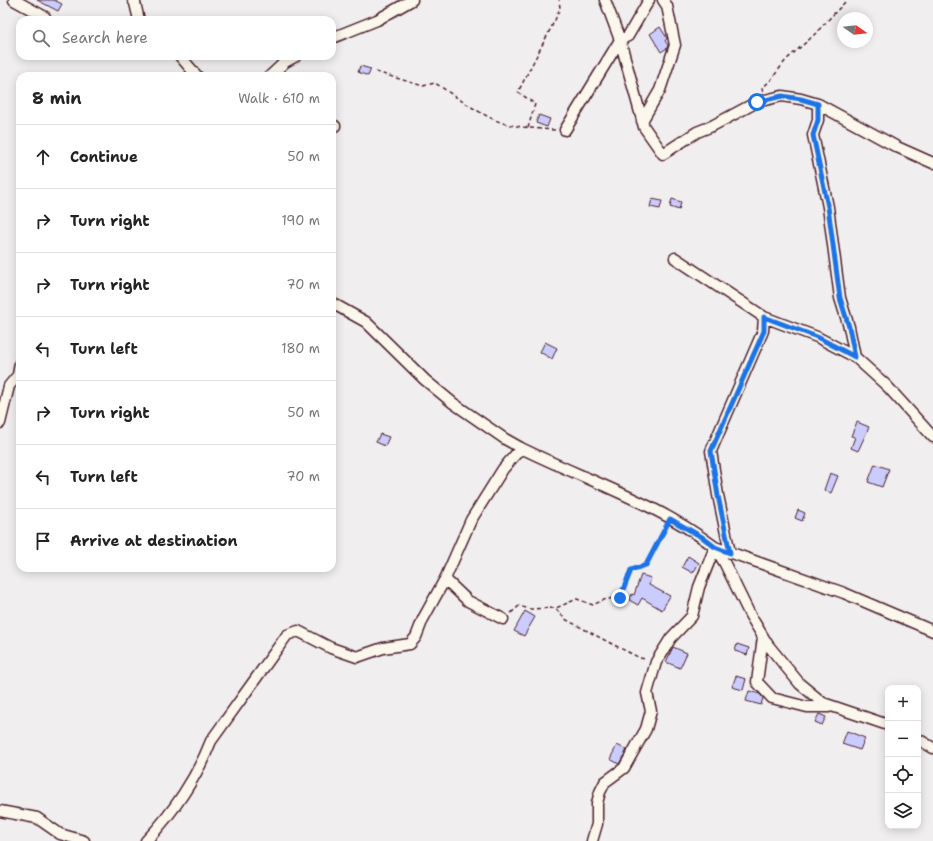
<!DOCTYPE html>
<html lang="en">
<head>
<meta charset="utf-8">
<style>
  body { margin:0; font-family:"Shantell Sans",sans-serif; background:#f2f2f2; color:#222 }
  .controls { position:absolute; right:12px; bottom:12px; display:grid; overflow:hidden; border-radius:8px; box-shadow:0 2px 10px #0003 }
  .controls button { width:36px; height:36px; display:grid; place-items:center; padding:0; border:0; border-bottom:1px solid #e0e0e0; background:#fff; color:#222; font:20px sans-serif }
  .compass { position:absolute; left:837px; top:12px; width:36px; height:36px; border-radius:50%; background:#fff; box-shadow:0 2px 10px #0003; rotate:104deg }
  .stop { position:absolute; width:12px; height:12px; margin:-9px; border:3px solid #1a73e8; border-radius:50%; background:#fff }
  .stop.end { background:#1a73e8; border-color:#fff; box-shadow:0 1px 4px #0008 }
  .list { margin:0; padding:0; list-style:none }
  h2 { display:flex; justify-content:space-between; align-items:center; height:52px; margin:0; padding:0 16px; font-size:17px }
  h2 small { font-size:13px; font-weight:400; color:#767676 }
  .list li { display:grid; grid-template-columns:26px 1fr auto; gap:12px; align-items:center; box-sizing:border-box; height:64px; padding:0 16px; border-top:1px solid #e0e0e0 }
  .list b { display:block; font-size:15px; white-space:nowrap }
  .list em { font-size:13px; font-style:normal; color:#767676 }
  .icon { flex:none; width:22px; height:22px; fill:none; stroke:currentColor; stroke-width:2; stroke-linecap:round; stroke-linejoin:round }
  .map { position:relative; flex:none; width:933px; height:841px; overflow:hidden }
  .search { position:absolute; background:#fff; box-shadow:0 2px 10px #0003; left:16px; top:16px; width:320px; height:44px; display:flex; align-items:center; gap:10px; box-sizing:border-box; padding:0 14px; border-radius:12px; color:#767676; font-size:15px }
  .panel { position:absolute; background:#fff; box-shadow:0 2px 10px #0003; left:16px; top:72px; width:320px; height:500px; border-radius:12px }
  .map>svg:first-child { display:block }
  .building { fill:#cbccfe; stroke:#4a1f2b }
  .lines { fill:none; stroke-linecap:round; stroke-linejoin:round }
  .minor-casing { stroke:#4a1f2b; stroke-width:13 }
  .path { stroke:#4a1f2b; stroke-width:1.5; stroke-dasharray:4 3; stroke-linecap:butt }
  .minor { stroke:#fbf7ec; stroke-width:10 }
  .route { stroke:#1a73e8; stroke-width:5 }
</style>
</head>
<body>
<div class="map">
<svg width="933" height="841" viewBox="0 0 933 841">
  <rect width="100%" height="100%" fill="#f1eef0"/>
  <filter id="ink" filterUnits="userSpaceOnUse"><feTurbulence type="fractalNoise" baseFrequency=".025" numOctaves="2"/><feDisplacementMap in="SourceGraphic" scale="8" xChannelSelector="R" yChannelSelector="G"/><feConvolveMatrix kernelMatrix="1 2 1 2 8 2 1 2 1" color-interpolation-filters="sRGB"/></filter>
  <g filter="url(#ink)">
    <!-- building -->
    <path class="building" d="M37 0H54L62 4 58 11Z
      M660 27 667 38 665 41 668 45 667 48 661 52 650 34Z
      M360 66 371 69 368 76 358 72Z
      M539 115 550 119 547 127 536 123Z
      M652 199 662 201 660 209 650 207Z
      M672 199 681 202 679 210 670 207Z
      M545 342 557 348 552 359 540 352Z
      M857 422 869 427 858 451 851 448 855 437 851 436Z
      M380 434 389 437 385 446 376 442Z
      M875 464 889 469 882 487 868 482Z
      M830 473 838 476 831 493 824 490Z
      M798 510 805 513 802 521 795 518Z
      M688 556 699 563 693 573 682 567Z
      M641 575 651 578 649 585 670 596 662 610 642 598 638 605 629 600 632 594 634 595Z
      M525 611 535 617 524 636 514 631Z
      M737 644 749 648 747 655 735 651Z
      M673 647 687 653 680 668 666 662Z
      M736 676 746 679 743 690 732 687Z
      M749 691 760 694 763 698 761 705 746 701Z
      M819 714 826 717 822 725 815 722Z
      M847 731 865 738 860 750 842 744Z
      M617 745 627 750 619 764 610 759Z"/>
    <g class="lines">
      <defs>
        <path id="minor" d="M14 0 45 17
          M133 0 135 3 139 20
          M605 0 620 40 644 127 663 154 697 132 712 126 757 102 782 96 801 99 818 104 897 147 933 163
          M332 38 377 20 412 0
          M180 56 197 76
          M270 76 285 62 296 56
          M818 104V120L813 135 828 207 840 298 849 327 855 357
          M642 121 660 90 675 45 667 6 663 0
          M332 125 335 126
          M565 130 620 40 628 36 649 0
          M675 258 764 317 763 331 711 451 718 495 730 553
          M332 303 366 322 425 380 453 403 505 439 521 448C586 480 657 503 715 547L844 593 933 631
          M764 317 817 337 855 357 887 386 933 437
          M0 423 9 386 18 375 20 363
          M715 547 725 564 750 615 768 645 800 684 823 703 888 725
          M445 579 468 601 503 619
          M763 637 757 682 772 698 807 707H829
          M918 739 933 748
          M0 811 37 818 60 834 84 841
          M146 841C173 813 197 777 211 741L287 635 298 631 331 648 357 657 383 648 410 644 416 637 423 619 445 579 471 520 503 469 521 448
          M592 841 597 824V803L600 792 605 782 624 768 646 729 651 711 647 693 656 662 671 638 692 616 699 587 715 547"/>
      </defs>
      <!-- minor casing -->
      <use href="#minor" class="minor-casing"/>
      <!-- path -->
      <path class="path" d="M376 72 423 86 435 83C455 96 487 120 510 125 525 128 541 129 556 130
        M763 91 762 88 770 81 786 60 813 36 847 0
        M528 128 535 104 518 92 555 20 560 8 559 0
        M556 609 565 619 612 644 640 658 646 659
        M511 613 519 606 530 609 556 608 577 599 593 605 603 600 619 597 631 570 646 565 666 526"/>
      <!-- minor -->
      <use href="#minor" class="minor"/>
    </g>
  </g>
  <g class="lines" filter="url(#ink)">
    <!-- route -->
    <path class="route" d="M620 598 631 570 646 565 670 519 702 537 715 547 730 553 718 496 711 451 764 331V317L817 337 855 357 849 327 840 298 828 207 813 135 818 120V104L801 99 782 96 757 102"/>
  </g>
</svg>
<div class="controls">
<button>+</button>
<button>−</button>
<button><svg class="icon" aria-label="locate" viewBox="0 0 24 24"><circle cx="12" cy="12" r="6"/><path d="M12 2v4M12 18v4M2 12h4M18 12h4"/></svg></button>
<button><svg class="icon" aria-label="layers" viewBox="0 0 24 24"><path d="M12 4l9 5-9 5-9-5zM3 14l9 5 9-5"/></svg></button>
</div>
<svg class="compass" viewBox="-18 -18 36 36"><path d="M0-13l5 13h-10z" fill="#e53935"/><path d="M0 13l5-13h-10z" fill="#767676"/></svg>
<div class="stop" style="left:757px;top:102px"></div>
<div class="stop end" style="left:620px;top:598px"></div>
<div class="search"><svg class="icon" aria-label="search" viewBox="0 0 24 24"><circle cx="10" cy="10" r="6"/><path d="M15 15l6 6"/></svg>Search here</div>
<section class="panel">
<h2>8 min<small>Walk · 610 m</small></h2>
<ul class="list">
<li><svg class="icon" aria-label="ahead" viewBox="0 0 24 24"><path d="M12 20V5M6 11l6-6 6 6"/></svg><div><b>Continue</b></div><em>50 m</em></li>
<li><svg class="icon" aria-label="right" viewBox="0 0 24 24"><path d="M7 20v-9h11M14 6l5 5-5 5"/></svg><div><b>Turn right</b></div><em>190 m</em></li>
<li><svg class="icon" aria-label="right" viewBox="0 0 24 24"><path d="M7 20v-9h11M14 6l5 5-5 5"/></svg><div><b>Turn right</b></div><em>70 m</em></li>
<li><svg class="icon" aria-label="left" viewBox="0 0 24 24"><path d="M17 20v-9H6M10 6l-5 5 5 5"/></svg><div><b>Turn left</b></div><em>180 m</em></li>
<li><svg class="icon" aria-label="right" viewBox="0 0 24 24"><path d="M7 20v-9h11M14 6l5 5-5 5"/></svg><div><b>Turn right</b></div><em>50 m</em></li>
<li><svg class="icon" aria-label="left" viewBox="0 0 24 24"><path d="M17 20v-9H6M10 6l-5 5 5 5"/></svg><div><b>Turn left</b></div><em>70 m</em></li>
<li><svg class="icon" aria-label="arrive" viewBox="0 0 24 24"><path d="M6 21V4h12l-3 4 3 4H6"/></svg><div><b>Arrive at destination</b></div></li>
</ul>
</section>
</div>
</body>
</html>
